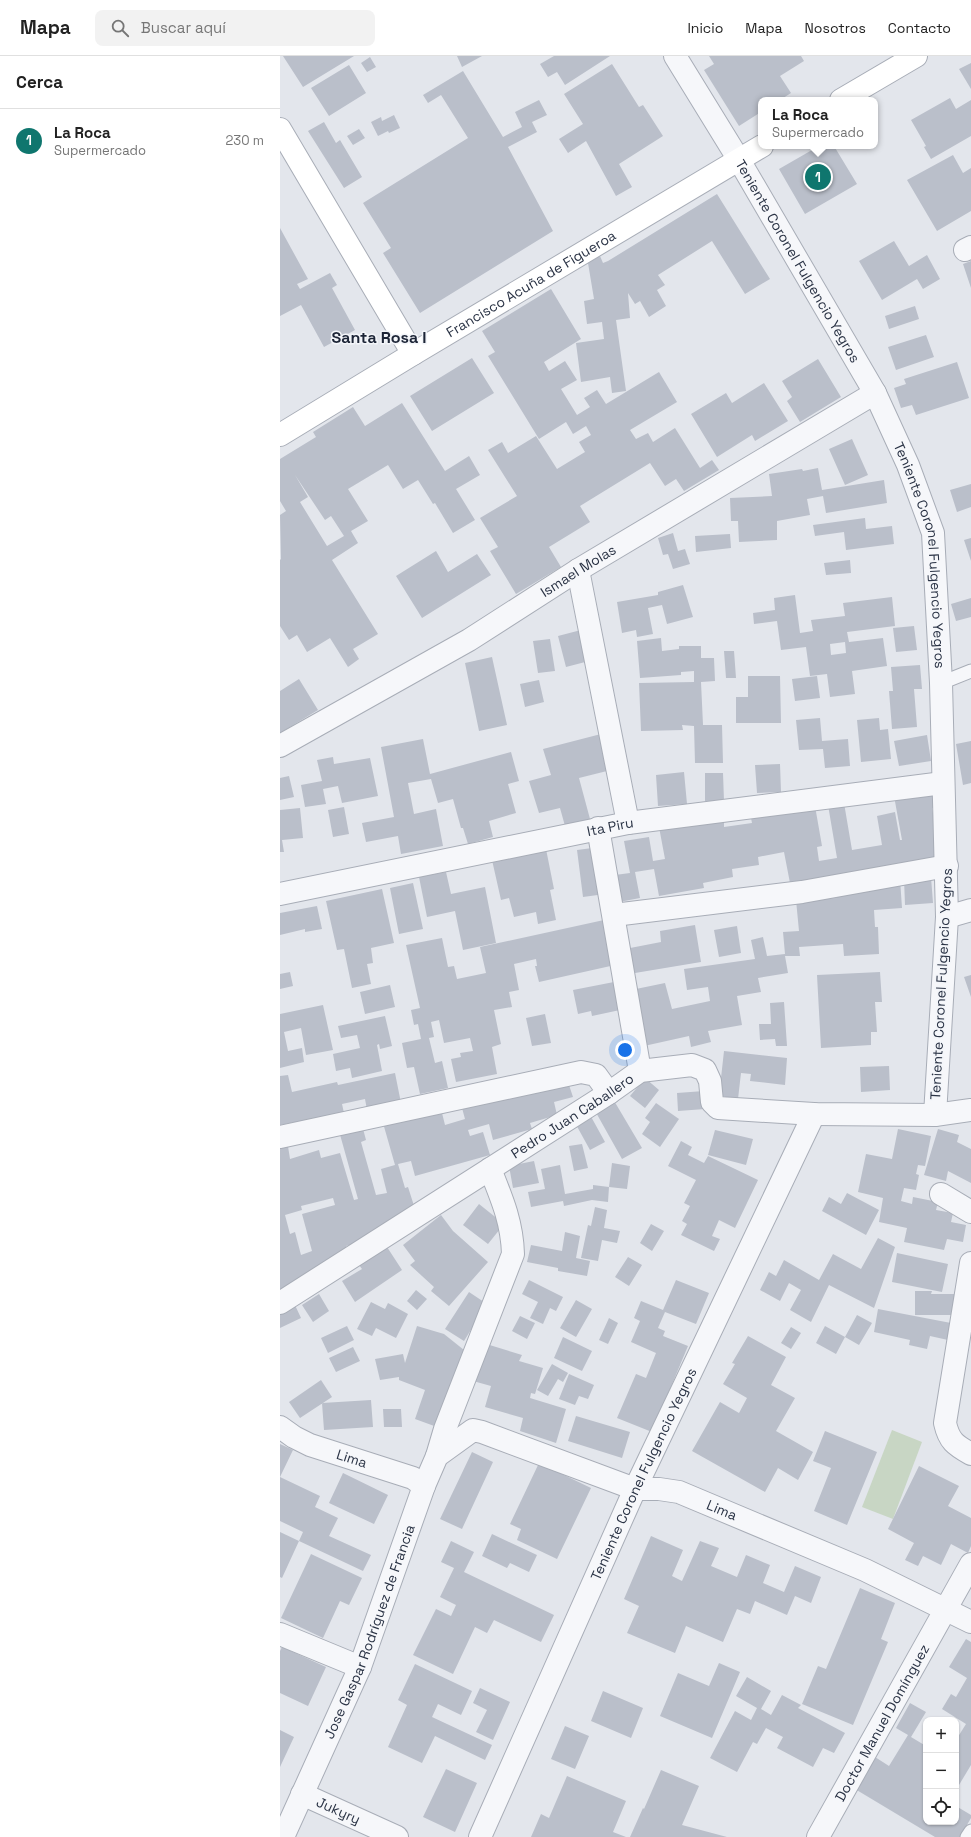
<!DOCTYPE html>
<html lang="es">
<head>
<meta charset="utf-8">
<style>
  body { margin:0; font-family:"Space Grotesk",sans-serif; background:#f2f2f2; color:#222 }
  .controls { position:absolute; right:12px; bottom:12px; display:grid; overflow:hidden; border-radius:8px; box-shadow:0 1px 3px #0004 }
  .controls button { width:36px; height:36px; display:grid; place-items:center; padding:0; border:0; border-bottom:1px solid #e0e0e0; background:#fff; color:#222; font:20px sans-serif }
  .you { position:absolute; left:345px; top:994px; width:14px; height:14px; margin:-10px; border:3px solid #fff; border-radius:50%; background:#1a73e8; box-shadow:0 0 0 6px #1a73e833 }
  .badge { display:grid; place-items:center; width:26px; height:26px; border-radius:50%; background:#0f766e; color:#fff; font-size:13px; font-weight:700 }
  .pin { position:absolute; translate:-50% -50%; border:2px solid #fff; box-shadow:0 1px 4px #0006 }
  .popup { position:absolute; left:478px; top:41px; width:120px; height:52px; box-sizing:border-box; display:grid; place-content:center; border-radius:8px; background:#fff; filter:drop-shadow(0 1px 3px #0005); font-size:13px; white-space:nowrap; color:#767676 }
  .popup b { font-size:15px; color:#222 }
  .popup::after { content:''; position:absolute; left:50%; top:100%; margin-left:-8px; border:8px solid transparent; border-top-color:#fff }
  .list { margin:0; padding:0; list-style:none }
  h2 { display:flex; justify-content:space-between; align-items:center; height:52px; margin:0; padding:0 16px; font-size:17px }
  h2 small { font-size:13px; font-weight:400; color:#767676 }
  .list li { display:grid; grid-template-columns:26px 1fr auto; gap:12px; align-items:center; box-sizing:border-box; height:64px; padding:0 16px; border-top:1px solid #e0e0e0 }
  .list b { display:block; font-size:15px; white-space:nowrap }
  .list p { margin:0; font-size:13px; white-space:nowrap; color:#767676 }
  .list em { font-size:13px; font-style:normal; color:#767676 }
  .icon { flex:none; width:22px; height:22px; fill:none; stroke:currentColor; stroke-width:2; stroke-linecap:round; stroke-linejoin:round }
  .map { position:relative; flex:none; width:691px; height:1781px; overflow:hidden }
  header { display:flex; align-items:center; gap:24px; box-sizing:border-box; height:56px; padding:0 20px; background:#fff; border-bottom:1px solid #e0e0e0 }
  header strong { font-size:19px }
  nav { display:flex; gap:22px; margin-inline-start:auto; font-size:14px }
  .search { width:280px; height:36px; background:#f2f2f2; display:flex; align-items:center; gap:10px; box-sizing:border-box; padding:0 14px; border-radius:8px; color:#767676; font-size:15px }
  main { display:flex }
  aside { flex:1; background:#fff }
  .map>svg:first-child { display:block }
  .green { fill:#c8d6c4 }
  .building { fill:#babfca; fill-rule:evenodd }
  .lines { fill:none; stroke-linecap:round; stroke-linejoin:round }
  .lane-casing { stroke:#a8adb7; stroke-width:15 }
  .street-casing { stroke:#a8adb7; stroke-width:24 }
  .secondary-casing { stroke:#a8adb7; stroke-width:24 }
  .lane { stroke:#f6f7fa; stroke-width:13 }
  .street { stroke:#f6f7fa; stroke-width:22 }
  .secondary { stroke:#fff; stroke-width:22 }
  .labels { text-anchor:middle; stroke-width:3; stroke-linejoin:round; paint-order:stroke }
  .street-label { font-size:14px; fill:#2a3345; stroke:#f3f5f9 }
  .quarter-label { font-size:16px; font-weight:bold; fill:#1c2436; stroke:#f3f5f9 }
</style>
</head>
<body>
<header>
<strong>Mapa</strong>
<div class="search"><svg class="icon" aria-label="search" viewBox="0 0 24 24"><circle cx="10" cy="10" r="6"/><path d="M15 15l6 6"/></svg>Buscar aquí</div>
<nav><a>Inicio</a><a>Mapa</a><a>Nosotros</a><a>Contacto</a></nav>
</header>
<main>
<aside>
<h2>Cerca<small></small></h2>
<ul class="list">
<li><span class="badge">1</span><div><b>La Roca</b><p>Supermercado</p></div><em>230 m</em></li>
</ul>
</aside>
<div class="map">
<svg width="691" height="1781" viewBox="0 0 691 1781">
  <rect width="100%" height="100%" fill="#e3e6ec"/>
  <!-- green -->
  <path class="green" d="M612 1374 642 1386 613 1463 582 1451Z"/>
  <!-- building -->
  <path class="building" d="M3 0H74L23 31Z
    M177 0H202L182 11Z
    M274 0H330L285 29 277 16 268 21 260 8Z
    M429 0H521L524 5 500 20 511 37 500 44H481V56L459 70 424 14 434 8Z
    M90 1 96 11 87 16 81 7Z
    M691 7V33L679 13Z
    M332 8 359 51 363 49 383 80 339 108 352 131 336 140 306 85 288 97 279 83 303 68 284 38Z
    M69 9 86 37 49 60 31 32Z
    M183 15 223 81 242 71 235 56 259 44 267 59 252 66 257 76 228 91 273 175 140 257 103 197 111 192 83 147 188 82 161 39 148 47 143 39Z
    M670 42 676 53 691 44V80L651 103 644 91 646 90 631 64Z
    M114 59 120 72 109 77 108 75 98 80 91 66 101 61 102 65Z
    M44 66 56 87 60 84 82 121 64 132 28 75Z
    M79 73 85 82 73 89 67 80Z
    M539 90H554L577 128 525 158 499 113Z
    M673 99 683 117 691 112V155L657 175 627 124Z
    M437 138 490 223 465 238 432 185 378 219 385 229 377 234 386 250 369 261 360 245 355 248 348 237 350 262 336 264 346 335 332 337 330 321 301 326 296 287 324 283 322 266 307 268 304 245 314 243 308 207 320 200 323 207 328 205Z
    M0 172 28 223 17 228 20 233 50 217 57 229 52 232 75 274 44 291 21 249 0 260Z
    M614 185 629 210 647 199 660 223 643 233 637 223 602 244 579 205Z
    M691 205V232L683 208Z
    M271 233 301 283 264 306 269 315 285 305 297 324 281 333 297 359 310 351 304 342 317 334 326 348 379 316 397 346 350 374 356 383 368 377 373 386 395 372 420 412 432 404 439 414 404 435 396 423 385 430 370 407 300 450 310 466 269 491 281 511 236 538 210 495 218 491 200 462 237 440 208 394 222 386 228 397 256 380 277 413 305 396 299 386 311 379 306 370 293 378 286 366 259 383 208 300 215 296 202 275Z
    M635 250 639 263 609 273 605 260Z
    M646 279 654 301 616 314 608 291Z
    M192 302 214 337 152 375 130 340Z
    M538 303 561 341 520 366 507 345 512 341 502 325Z
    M677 306 689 342 636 359 632 349 621 352 614 332 626 328 624 323Z
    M484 327 508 365 475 385 472 379 437 401 411 358 446 337 452 347Z
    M122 347 165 415 189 400 200 419 176 433 195 464 173 477 155 447 153 448 138 424 123 433 108 409 68 433 88 465 71 475 78 487 52 504 98 578 73 593 79 603 68 611 50 582 27 596 17 579 9 584 0 570V504L1 503 0 459 6 455 0 445V403L36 381 33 376 73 351 85 370ZM15 419 45 464 51 460 64 480 47 490 20 446 28 441Z
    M572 383 588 419 565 429 549 393Z
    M538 412 542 434 604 424 607 447 546 457 543 440 527 443 530 459 497 465V484L459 486 458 465H451L450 442 492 440 489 418 522 413 523 415Z
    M691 428V451L677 456 670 434Z
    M585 462 586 473 612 470 614 488 566 494 564 476 535 480 533 469Z
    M393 477 398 495 405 493 410 508 393 513 388 498 383 499 378 482Z
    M450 478 451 492 416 496 415 480Z
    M691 482V505L684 484Z
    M156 495 168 516 197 498 211 519 142 562 116 520Z
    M570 504 571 517 546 519 544 507Z
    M403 529 413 561 387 568 382 549 368 552 373 578 357 581 356 574 342 577 337 546 378 539V536Z
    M515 539 520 577 533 575 531 564 565 560 563 547 612 541 615 570 567 576 569 586 603 582 607 610 572 615 575 638 550 641 547 618 530 620 526 591 501 594 497 565 474 568 473 557 495 554 494 542ZM565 586 566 597 551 599 550 588Z
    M691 542V561L676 565 671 548Z
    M634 570 637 594 616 596 613 572Z
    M301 574 309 605 286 611 278 580Z
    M381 582 382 595 399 593V590H421V602H434L435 625 421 626 423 669H442L443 707H415L414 670 402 669 403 674 361 675 359 627 414 626V615L401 616V619L360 622 357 585Z
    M270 583 275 615 258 617 253 585Z
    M444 595H454L456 622H446Z
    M212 601 227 669 199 675 185 607Z
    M640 609 642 633H634L637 671 612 673 609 635H613L611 611Z
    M468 620H500L501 667H456V641H468Z
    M537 620 540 642 515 645 512 623Z
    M19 623 38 654 0 677V635Z
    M259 624 264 646 245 651 240 628Z
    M540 662 542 685 568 683 570 710 545 712 543 693 519 694 516 664Z
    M599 662 600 674 608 673 611 703 581 706 577 664Z
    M321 678 331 714 299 722 310 763 285 770 280 752 259 757 249 725 271 719 263 693Z
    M647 679 651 705 619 710 614 685Z
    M143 683 150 718 231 696 239 725 228 728 236 757 209 765 213 781 188 788 183 772H181L173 743 158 747 151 723 128 727 134 758 156 753 163 790 121 798 118 780 86 786 82 767 114 761 101 691Z
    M691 685V727L683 729 676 688Z
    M53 701 54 708 90 702 98 740 62 747 58 730 43 733 46 748 25 751 21 729 42 725 37 704Z
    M500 708 501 736 477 737 475 709Z
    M404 716 407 748 378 750 376 719Z
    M425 717H443L444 745H425Z
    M9 720 14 741 0 744V722Z
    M653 733 656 751 652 752 661 802 510 827 504 796 478 801 479 809 452 813 453 821 423 827 424 832 379 840 374 813 355 816 360 842 339 846 335 819 350 817 344 785 369 781 373 805 385 803 379 771 412 766 413 770 444 765V771L472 767 471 762 535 750 542 790 537 791 539 805 557 802 548 749 564 747 572 794 602 789 597 760 615 756 620 784H622L614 740Z
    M64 751 69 778 53 781 48 754Z
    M20 752 23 782 2 784 4 796H0V754Z
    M320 791 325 838 303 841 297 794Z
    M266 793 274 833 270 834 276 864 258 868 256 856 234 861 229 842 221 844 212 804Z
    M166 816 171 838 205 831 216 887 183 894 175 855 147 861 139 821Z
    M651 821 653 847 625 849 624 823Z
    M620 823 622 852 594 854 595 871H598L599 898 564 900 563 888 519 891 520 900H505L508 917 478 922 481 936 457 940 462 969 428 975 431 986 411 991 409 980 364 990 357 961H362L356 933 385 927 392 953 430 945 428 931 407 934 404 913 475 903 471 884 483 881 487 900 505 898 503 876 519 875 516 844 557 842V830Z
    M133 827 143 873 119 878 110 832Z
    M102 833 114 887 91 892 93 907 87 908 91 928 72 932 64 893 57 894 46 845Z
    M37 850 42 873 25 876V873L0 879V857Z
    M324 864 335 909 259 926 255 910H257L256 903 234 908 239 934 229 936 232 951 214 954 221 988 212 991 217 1018 176 1026 171 1003 181 1001 180 997 193 995 190 982 164 987 159 964 151 966 154 981 149 982 155 1007 162 1005 168 1032 140 1038 134 1011 127 1012 122 987 141 983 138 968 134 969 131 954 140 952 126 889 162 882 168 911 174 910 177 923 206 917 200 891Z
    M415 869 421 906 349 918 345 893 381 886 380 875Z
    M457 870 461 897 439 901 434 874Z
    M10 916 13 930 0 933V918Z
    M600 916 602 946H595L597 976H591V989L541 992 537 919Z
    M691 919V941L684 921Z
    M334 926 340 954 312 960 311 955 298 958 293 934Z
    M110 929 115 951 85 958 80 936Z
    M504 946 507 990H496L495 983 480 984 479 968H491L490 947Z
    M43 949 53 994 26 999 21 972 4 976 8 995 22 992 24 1006 0 1012V958Z
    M265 958 271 987 252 990 246 962Z
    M105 960 112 990 100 993 99 988 97 989 102 1015 72 1022 70 1012 56 1015 53 998 80 992 77 979 61 982 58 970Z
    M444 995 507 1002 505 1029 470 1025 471 1018 461 1017 458 1043 439 1040Z
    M609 1010 610 1034 581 1036 580 1011Z
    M115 1017 121 1047 87 1054 85 1043 62 1048 64 1057 0 1069V1020L8 1019 12 1036 57 1026 58 1029Z
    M365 1022 379 1034 365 1052 350 1040Z
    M287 1023 293 1041 274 1046 277 1059 250 1067 252 1073 213 1084 209 1068 188 1074 190 1080 203 1076 210 1099 135 1120 131 1105 118 1108 125 1132 128 1131 136 1156 89 1184 66 1190 69 1199 53 1209 26 1217 28 1226 0 1233V1086L7 1084 10 1103 39 1094 41 1102 60 1097 74 1144 78 1143 59 1075 82 1069 86 1084 81 1086 96 1139 107 1137 101 1113 115 1109 103 1067 161 1053 165 1069 185 1063 182 1052ZM53 1142 55 1149 22 1158 32 1195 21 1199 15 1176 10 1178 5 1159 22 1154 21 1150Z
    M424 1035 425 1053 398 1055 397 1037Z
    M333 1043 362 1092 342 1103 314 1053Z
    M376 1047 399 1063 380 1091 362 1078 370 1066 365 1062Z
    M309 1057 325 1086 310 1094 294 1065Z
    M618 1073 651 1080 645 1110 638 1109 636 1118 639 1119 636 1134 624 1132 621 1145 632 1148 633 1141 658 1146 656 1154 673 1157 671 1166 686 1169 683 1186 667 1183 664 1194 624 1186 627 1172 599 1166 603 1142 578 1136 586 1098 612 1103Z
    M658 1073 679 1079 677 1086 691 1093V1127L668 1115 666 1125 644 1119Z
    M435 1074 473 1083 466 1109 428 1099Z
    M401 1085 412 1091 408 1099 424 1107 428 1100 478 1124 455 1172 439 1164 432 1180 440 1183 434 1195 401 1179 407 1168 402 1165 410 1150 404 1147 416 1124 388 1110Z
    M302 1088 308 1112 294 1115 289 1090Z
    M254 1105 259 1127 233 1132 229 1110Z
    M332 1107 350 1110 347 1133 329 1131Z
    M280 1109 285 1138 313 1133V1129L329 1131 328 1146 312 1144 284 1150 283 1145 251 1151 248 1136 265 1133 261 1113Z
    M567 1137 599 1154 586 1179 542 1155 549 1141 561 1148Z
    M199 1148 224 1168 208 1188 183 1169Z
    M315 1151 327 1154 324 1172 340 1175 337 1187 322 1184 318 1205 301 1202 308 1169 311 1170Z
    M161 1159 173 1175 208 1206 169 1250 151 1235 154 1231 130 1209 135 1205 123 1189Z
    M371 1168 384 1175 372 1195 360 1187Z
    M285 1176 300 1180 296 1202 310 1205 307 1220 278 1215V1212L247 1206 251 1189 282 1195Z
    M598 1182 615 1191 594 1252 549 1229 531 1266 510 1254 521 1234 509 1227 500 1245 480 1234 489 1216 496 1220 504 1204 539 1224 553 1198 581 1213Z
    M107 1191 122 1214 75 1246 62 1225 82 1213 79 1209Z
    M617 1197 668 1208 662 1236 612 1226Z
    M348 1201 362 1209 349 1230 335 1221Z
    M249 1224 283 1241 276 1255 270 1252 263 1268 250 1262 258 1246 242 1238Z
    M396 1224 429 1237 416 1268 385 1256 378 1272 385 1275 383 1280 408 1290 372 1376 337 1362 356 1318 366 1322 376 1297 351 1286 360 1265 354 1262 361 1245 383 1254Z
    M136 1234 147 1243 137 1254 127 1245Z
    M635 1235H652L651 1238H677L678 1259H635Z
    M189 1236 207 1248 184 1285 165 1273Z
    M39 1238 49 1255 33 1266 22 1249Z
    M296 1244 312 1253 296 1281 280 1272Z
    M91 1246 105 1253 108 1247 128 1258 116 1282 96 1272 92 1280 77 1273Z
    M14 1247 21 1262 0 1272V1254Z
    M598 1253 671 1267 668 1284 650 1280 647 1293 629 1289 630 1284 594 1276Z
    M577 1259 592 1267 579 1289 565 1281 556 1298 536 1287 545 1270 565 1281Z
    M240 1260 255 1267 247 1283 232 1275Z
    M329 1262 338 1267 328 1288 319 1284Z
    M67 1270 74 1284 48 1297 41 1282Z
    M137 1270 164 1278 184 1294 157 1371 135 1363 145 1334 119 1324V1321L100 1324 95 1303 123 1298 125 1307Z
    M511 1271 521 1277 511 1293 501 1287Z
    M468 1280 506 1301 491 1329 515 1342 496 1375 533 1396 518 1424 498 1412 485 1436 412 1395 440 1346 459 1357 467 1342 443 1328 455 1308 452 1307Z
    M283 1281 312 1295 302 1315 274 1302Z
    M203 1287 242 1299 239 1305 263 1312 255 1338 251 1337 250 1342 286 1353 276 1387 240 1375 243 1362 205 1351 211 1330 193 1325Z
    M73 1291 80 1305 56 1316 49 1302Z
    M272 1308 288 1317 283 1326 278 1323 268 1340 257 1334Z
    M289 1318 314 1329 308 1343 299 1340 295 1349 279 1343Z
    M41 1324 52 1341 20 1362 9 1346Z
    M91 1344 93 1371 44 1374 42 1347Z
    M103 1353H121L122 1371H104Z
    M296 1360 350 1376 342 1402 288 1385Z
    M545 1375 597 1396 567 1469 534 1455 551 1412 533 1405Z
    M0 1388 13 1394 0 1421 40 1440 35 1451 58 1462 49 1480 91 1499 83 1515 19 1485 23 1476 0 1465Z
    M192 1396 213 1406 182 1473 160 1463Z
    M259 1407 311 1432 277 1503 237 1484 241 1473 230 1468Z
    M639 1410 679 1430 668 1450 691 1462V1490L688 1497 671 1488 661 1509 643 1500 638 1510 625 1504 634 1487 608 1473Z
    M63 1417 108 1439 94 1468 49 1447Z
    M0 1476 19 1485 2 1522 0 1521Z
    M212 1478 257 1499 249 1516 230 1507 227 1512 202 1500Z
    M371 1480 403 1494 392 1520 402 1525 420 1485 439 1492 431 1510 457 1521 466 1499 490 1509 483 1527 504 1536 515 1510 541 1521 531 1547 515 1540 507 1559 475 1545 470 1558 457 1553 443 1586 406 1570 395 1597 347 1577 359 1550 344 1543Z
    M171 1485 194 1496 184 1516 274 1559 261 1586 214 1564 207 1577 195 1571 173 1618 133 1599 156 1553 171 1560 176 1549 160 1541 174 1512 161 1506Z
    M31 1498 82 1522 69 1549 60 1545 43 1582 1 1562Z
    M580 1532 615 1547 601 1583 608 1586 573 1669 522 1648 538 1610 546 1613Z
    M686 1583 691 1586V1709L676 1734V1684L686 1668 662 1653 671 1638 676 1641 687 1622 669 1611Z
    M2 1591 46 1611 28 1650 0 1637V1595Z
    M439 1607 460 1616 432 1682 380 1660 398 1617 429 1630Z
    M135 1608 192 1635 181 1659 158 1648 152 1661 212 1689 205 1704 155 1680 142 1707 108 1691 127 1649 118 1644Z
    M467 1621 491 1635 481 1653 491 1659 502 1639 521 1649 518 1652 565 1677 554 1697 543 1692 533 1711 497 1692 503 1681 486 1672 477 1688 473 1686 457 1716 430 1702 455 1655 471 1664 477 1652 456 1640Z
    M200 1632 230 1646 213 1684 196 1676 207 1654 193 1647Z
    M323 1635 363 1652 351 1682 311 1665Z
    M630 1647 646 1656 631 1681 646 1690V1766H676V1750L691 1759V1762L680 1781H655L575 1733 595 1701 609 1710 628 1679 616 1672Z
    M285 1670 309 1680 295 1713 271 1703Z
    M0 1674 14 1681 0 1711Z
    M166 1713 197 1727 175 1776 143 1761Z
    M381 1714 419 1730 402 1769 447 1781H350L363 1752 364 1753Z
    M287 1720 346 1745 333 1776 346 1781H251L261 1758 269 1762Z"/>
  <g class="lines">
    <defs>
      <path id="lane" d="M661 627 691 615
        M687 1781 691 1775"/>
      <g id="street">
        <path id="s1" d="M395 0 459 104 595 337 628 409 653 477 661 627 667 861 655 1059"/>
        <path d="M685 194 691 191"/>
        <path d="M298 514 348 767"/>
        <path id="s2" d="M0 690 189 584 298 514 595 337"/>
        <path d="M318 772 360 1015"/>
        <path id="s3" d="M0 838 348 767 663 727"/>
        <path d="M334 859 522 836 667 810"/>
        <path d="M667 861 691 854"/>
        <path d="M0 1081 301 1016 316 1019 329 1037"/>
        <path d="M661 1138 691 1156"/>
        <path d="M691 1207 665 1367C669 1385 675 1389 691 1398"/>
        <path id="s4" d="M0 1247 329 1037 360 1015 412 1009 425 1014 430 1025 432 1046 438 1052 534 1058 655 1059 691 1054"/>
        <path id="s5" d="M0 1371 14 1381 30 1389 133 1422 144 1430"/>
        <path d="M157 1400 165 1373 233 1198C232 1166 222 1143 210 1113"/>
        <path d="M0 1578 80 1611"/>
        <path id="s6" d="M22 1738 117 1781"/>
        <path id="s7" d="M3 1781 80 1611 144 1430 157 1400 193 1374 202 1376 355 1433H379L399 1436 585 1514 691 1566"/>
        <path id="s8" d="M200 1781 355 1433 534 1058"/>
        <path id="s9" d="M538 1781 691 1508"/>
      </g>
      <g id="secondary">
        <path d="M561 44 636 0"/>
        <path d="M0 73 133 298"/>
        <path id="s10" d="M0 379 133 298 482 90"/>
      </g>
    </defs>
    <!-- lane casing -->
    <use href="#lane" class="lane-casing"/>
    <!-- street casing -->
    <use href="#street" class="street-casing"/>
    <!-- secondary casing -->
    <use href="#secondary" class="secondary-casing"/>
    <!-- lane -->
    <use href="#lane" class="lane"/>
    <!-- street -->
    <use href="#street" class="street"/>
    <!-- secondary -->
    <use href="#secondary" class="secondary"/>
  </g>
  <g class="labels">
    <!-- street labels -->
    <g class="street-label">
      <text dy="5" stroke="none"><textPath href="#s1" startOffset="239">Teniente Coronel Fulgencio Yegros</textPath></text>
      <text dy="5" stroke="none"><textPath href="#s10" startOffset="293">Francisco Acuña de Figueroa</textPath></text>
      <text dy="5" stroke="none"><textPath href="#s1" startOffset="563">Teniente Coronel Fulgencio Yegros</textPath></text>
      <text dy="5" stroke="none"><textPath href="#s2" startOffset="346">Ismael Molas</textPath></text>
      <text dy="5" stroke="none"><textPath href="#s3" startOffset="337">Ita Piru</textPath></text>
      <text transform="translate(661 928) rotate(-87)" y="5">Teniente Coronel Fulgencio Yegros</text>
      <text dy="5" stroke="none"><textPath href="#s4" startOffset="347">Pedro Juan Caballero</textPath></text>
      <text dy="5" stroke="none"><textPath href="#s5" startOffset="79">Lima</textPath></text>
      <text dy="5" stroke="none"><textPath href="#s8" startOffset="398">Teniente Coronel Fulgencio Yegros</textPath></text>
      <text dy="5" stroke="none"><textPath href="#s7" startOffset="719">Lima</textPath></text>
      <text dy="5" stroke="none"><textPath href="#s7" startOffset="223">Jose Gaspar Rodríguez de Francia</textPath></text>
      <text dy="5" stroke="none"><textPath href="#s9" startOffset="131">Doctor Manuel Domínguez</textPath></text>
      <text dy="5" stroke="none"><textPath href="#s6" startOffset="40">Jukyry</textPath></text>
    </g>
    <!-- quarter labels -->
    <g class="quarter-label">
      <text x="99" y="287">Santa Rosa I</text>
    </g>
  </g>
</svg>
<div class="controls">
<button>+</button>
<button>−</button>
<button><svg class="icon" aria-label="locate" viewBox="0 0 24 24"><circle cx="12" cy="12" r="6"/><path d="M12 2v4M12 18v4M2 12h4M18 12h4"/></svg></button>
</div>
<div class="you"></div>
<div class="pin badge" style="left:538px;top:121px">1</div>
<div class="popup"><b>La Roca</b>Supermercado</div>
</div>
</main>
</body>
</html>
